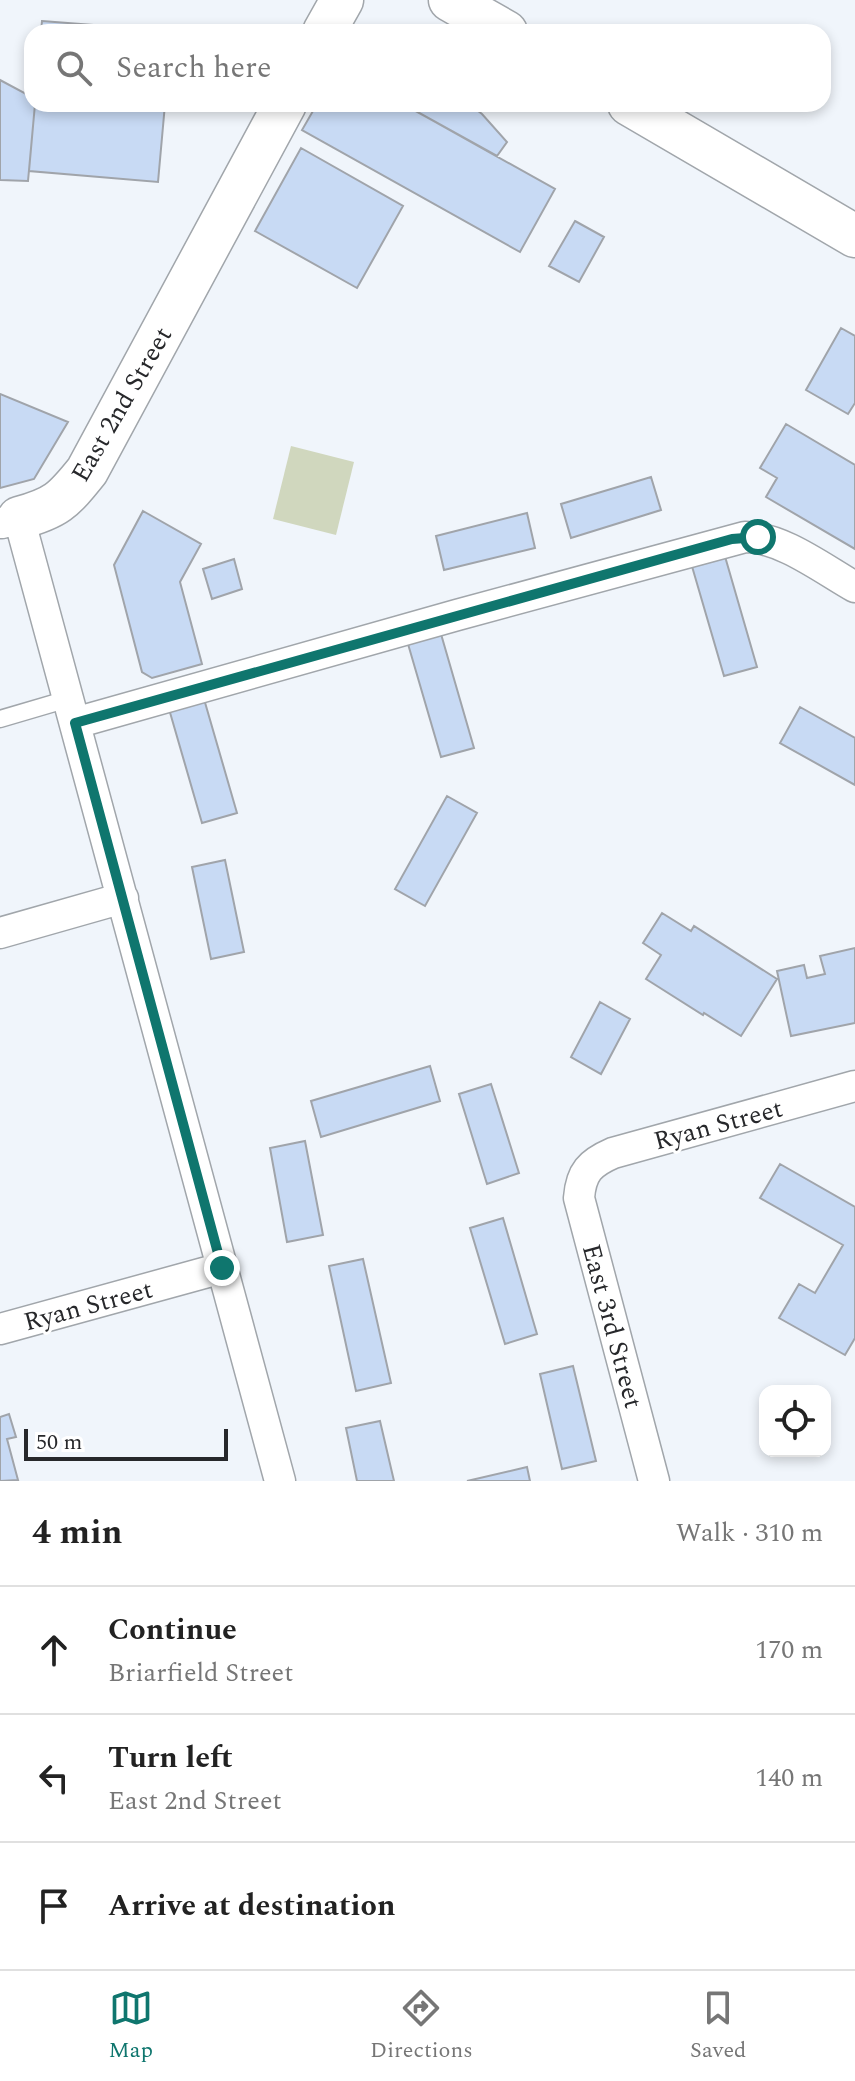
<!DOCTYPE html>
<html lang="en">
<head>
<meta charset="utf-8">
<style>
  body { margin:0; font-family:Spectral,serif; background:#f2f2f2; color:#222 }
  .controls { position:absolute; right:24px; bottom:24px; display:grid; overflow:hidden; border-radius:16px; box-shadow:0 4px 12px #0003 }
  .controls button { width:72px; height:72px; display:grid; place-items:center; padding:0; border:0; border-bottom:2px solid #e0e0e0; background:#fff; color:#222; font:40px sans-serif }
  .scale { position:absolute; left:24px; bottom:20px; width:204px; box-sizing:border-box; padding-left:8px; border:4px solid #27282b; border-top:0; font-size:22px; line-height:28px; white-space:nowrap; color:#27282b; -webkit-text-stroke:6px #fff; paint-order:stroke }
  .stop { position:absolute; width:24px; height:24px; margin:-18px; border:6px solid #0f766e; border-radius:50%; background:#fff }
  .stop.end { background:#0f766e; border-color:#fff; box-shadow:0 2px 8px #0008 }
  .list { margin:0; padding:0; list-style:none }
  h2 { display:flex; justify-content:space-between; align-items:center; height:104px; margin:0; padding:0 32px; font-size:34px }
  h2 small { font-size:26px; font-weight:400; color:#767676 }
  .list li { display:grid; grid-template-columns:52px 1fr auto; gap:24px; align-items:center; box-sizing:border-box; height:128px; padding:0 32px; border-top:2px solid #e0e0e0 }
  .list b { display:block; font-size:30px; white-space:nowrap }
  .list p { margin:0; font-size:26px; white-space:nowrap; color:#767676 }
  .list em { font-size:26px; font-style:normal; color:#767676 }
  .icon { flex:none; width:44px; height:44px; fill:none; stroke:currentColor; stroke-width:2; stroke-linecap:round; stroke-linejoin:round }
  .map { position:relative; flex:none; width:855px; height:1481px; overflow:hidden }
  .search { position:absolute; background:#fff; box-shadow:0 4px 12px #0003; left:24px; right:24px; top:24px; height:88px; display:flex; align-items:center; gap:20px; box-sizing:border-box; padding:0 28px; border-radius:24px; color:#767676; font-size:30px }
  .sheet { height:488px; background:#fff }
  nav { display:flex; justify-content:space-around; align-items:center; box-sizing:border-box; height:112px; border-top:2px solid #e0e0e0; background:#fff; font-size:22px; color:#767676 }
  nav a { display:grid; justify-items:center; gap:4px }
  nav .on { color:#0f766e }
  .map>svg:first-child { display:block }
  .green { fill:#d0d7be }
  .building { fill:#c8daf4; stroke:#a0a4aa; stroke-width:2 }
  .lines { fill:none; stroke-linecap:round; stroke-linejoin:round }
  .lane-casing { stroke:#a1a6ab; stroke-width:19 }
  .street-casing { stroke:#a1a6ab; stroke-width:33 }
  .secondary-casing { stroke:#a1a6ab; stroke-width:45 }
  .lane { stroke:#fff; stroke-width:16 }
  .street { stroke:#fff; stroke-width:30 }
  .secondary { stroke:#fff; stroke-width:42 }
  .route { stroke:#0f766e; stroke-width:10 }
  .labels { text-anchor:middle; stroke-width:6; stroke-linejoin:round; paint-order:stroke }
  .street-label { font-size:26px; fill:#27282b; stroke:#fff }
</style>
</head>
<body>
<div class="map">
<svg width="855" height="1481" viewBox="0 0 855 1481">
  <rect width="100%" height="100%" fill="#f0f5fb"/>
  <!-- green -->
  <path class="green" d="M291 446 354 462 336 535 273 519Z"/>
  <!-- building -->
  <path class="building" d="M42 21 171 31 41 32Z
    M0 80 32 97V104H35L28 181 0 180Z
    M35 104H165L158 182 29 171Z
    M317 104H403L555 189 520 252 302 130Z
    M403 104H469L482 114 507 142 497 156Z
    M301 148 403 206 357 288 255 231Z
    M575 221 604 237 579 282 549 266Z
    M841 328 855 336V403L848 414 806 390Z
    M0 394 68 422 34 479 0 488Z
    M786 424 855 465V549L766 497 777 478 760 468Z
    M651 477 661 510 571 538 561 504Z
    M143 511 201 544 180 582 202 664 152 678 142 672 114 565Z
    M527 513 535 548 444 570 436 536Z
    M724 553 757 667 724 676 691 563Z
    M234 559 242 589 212 599 203 569Z
    M441 634 474 748 441 757 408 644Z
    M204 699 237 813 202 823 169 709Z
    M800 707 855 738V785L780 743Z
    M447 796 477 813 425 906 395 889Z
    M225 860 244 952 211 959 192 867Z
    M662 913 691 931 694 926 777 979 741 1036 704 1013 703 1015 646 979 661 955 643 943Z
    M855 948V1023L791 1036 777 971 804 965 807 978 825 974 820 956Z
    M600 1002 630 1019 601 1074 571 1057Z
    M430 1066 440 1101 321 1137 311 1101Z
    M491 1084 519 1173 487 1184 459 1094Z
    M305 1141 323 1235 287 1242 270 1148Z
    M780 1164 855 1207V1338L845 1355 779 1318 799 1284 815 1293 843 1245 760 1198Z
    M503 1218 537 1334 505 1344 470 1228Z
    M363 1259 391 1383 356 1391 329 1266Z
    M573 1366 596 1461 562 1469 540 1374Z
    M9 1414 16 1437 7 1439 18 1480 0 1481V1417Z
    M380 1421 394 1481H357L346 1428Z
    M527 1467 530 1481H467Z"/>
  <g class="lines">
    <defs>
      <path id="lane" d="M0 719 68 699"/>
      <path id="street" d="M2 523 19 518 280 1481
        M75 723 457 615 745 537C782 537 823 569 855 587
        M0 933 123 898
        M0 1329 222 1268
        M654 1481 579 1198C581 1172 590 1163 613 1153L855 1086"/>
      <path id="secondary" d="M450 0 506 32
        M324 32 342 0
        M629 104 855 236
        M19 518C56 508 63 501 87 471L285 104"/>
    </defs>
    <!-- lane casing -->
    <use href="#lane" class="lane-casing"/>
    <!-- street casing -->
    <use href="#street" class="street-casing"/>
    <!-- secondary casing -->
    <use href="#secondary" class="secondary-casing"/>
    <!-- lane -->
    <use href="#lane" class="lane"/>
    <!-- street -->
    <use href="#street" class="street"/>
    <!-- secondary -->
    <use href="#secondary" class="secondary"/>
  </g>
  <g class="lines">
    <!-- route -->
    <path class="route" d="M222 1268 75 723 732 539 758 537"/>
  </g>
  <g class="labels">
    <!-- street labels -->
    <g class="street-label">
      <text transform="translate(121 404) rotate(-60)" y="9">East 2nd Street</text>
      <text transform="translate(718 1124) rotate(-15)" y="9">Ryan Street</text>
      <text transform="translate(88 1305) rotate(-15)" y="9">Ryan Street</text>
      <text transform="translate(613 1326) rotate(75)" y="9">East 3rd Street</text>
    </g>
  </g>
</svg>
<div class="controls">
<button><svg class="icon" aria-label="locate" viewBox="0 0 24 24"><circle cx="12" cy="12" r="6"/><path d="M12 2v4M12 18v4M2 12h4M18 12h4"/></svg></button>
</div>
<div class="scale">50 m</div>
<div class="stop" style="left:758px;top:537px"></div>
<div class="stop end" style="left:222px;top:1268px"></div>
<div class="search"><svg class="icon" aria-label="search" viewBox="0 0 24 24"><circle cx="10" cy="10" r="6"/><path d="M15 15l6 6"/></svg>Search here</div>
</div>
<section class="sheet">
<h2>4 min<small>Walk · 310 m</small></h2>
<ul class="list">
<li><svg class="icon" aria-label="ahead" viewBox="0 0 24 24"><path d="M12 20V5M6 11l6-6 6 6"/></svg><div><b>Continue</b><p>Briarfield Street</p></div><em>170 m</em></li>
<li><svg class="icon" aria-label="left" viewBox="0 0 24 24"><path d="M17 20v-9H6M10 6l-5 5 5 5"/></svg><div><b>Turn left</b><p>East 2nd Street</p></div><em>140 m</em></li>
<li><svg class="icon" aria-label="arrive" viewBox="0 0 24 24"><path d="M6 21V4h12l-3 4 3 4H6"/></svg><div><b>Arrive at destination</b></div></li>
</ul>
</section>
<nav>
<a class="on"><svg class="icon" aria-label="map" viewBox="0 0 24 24"><path d="M3 6l6-2 6 2 6-2v14l-6 2-6-2-6 2zM9 4v14M15 6v14"/></svg>Map</a>
<a><svg class="icon" aria-label="directions" viewBox="0 0 24 24"><path d="M12 3l9 9-9 9-9-9zM9 14v-3h6M13 9l2 2-2 2"/></svg>Directions</a>
<a><svg class="icon" aria-label="saved" viewBox="0 0 24 24"><path d="M7 4h10v16l-5-4-5 4z"/></svg>Saved</a>
</nav>
</body>
</html>
